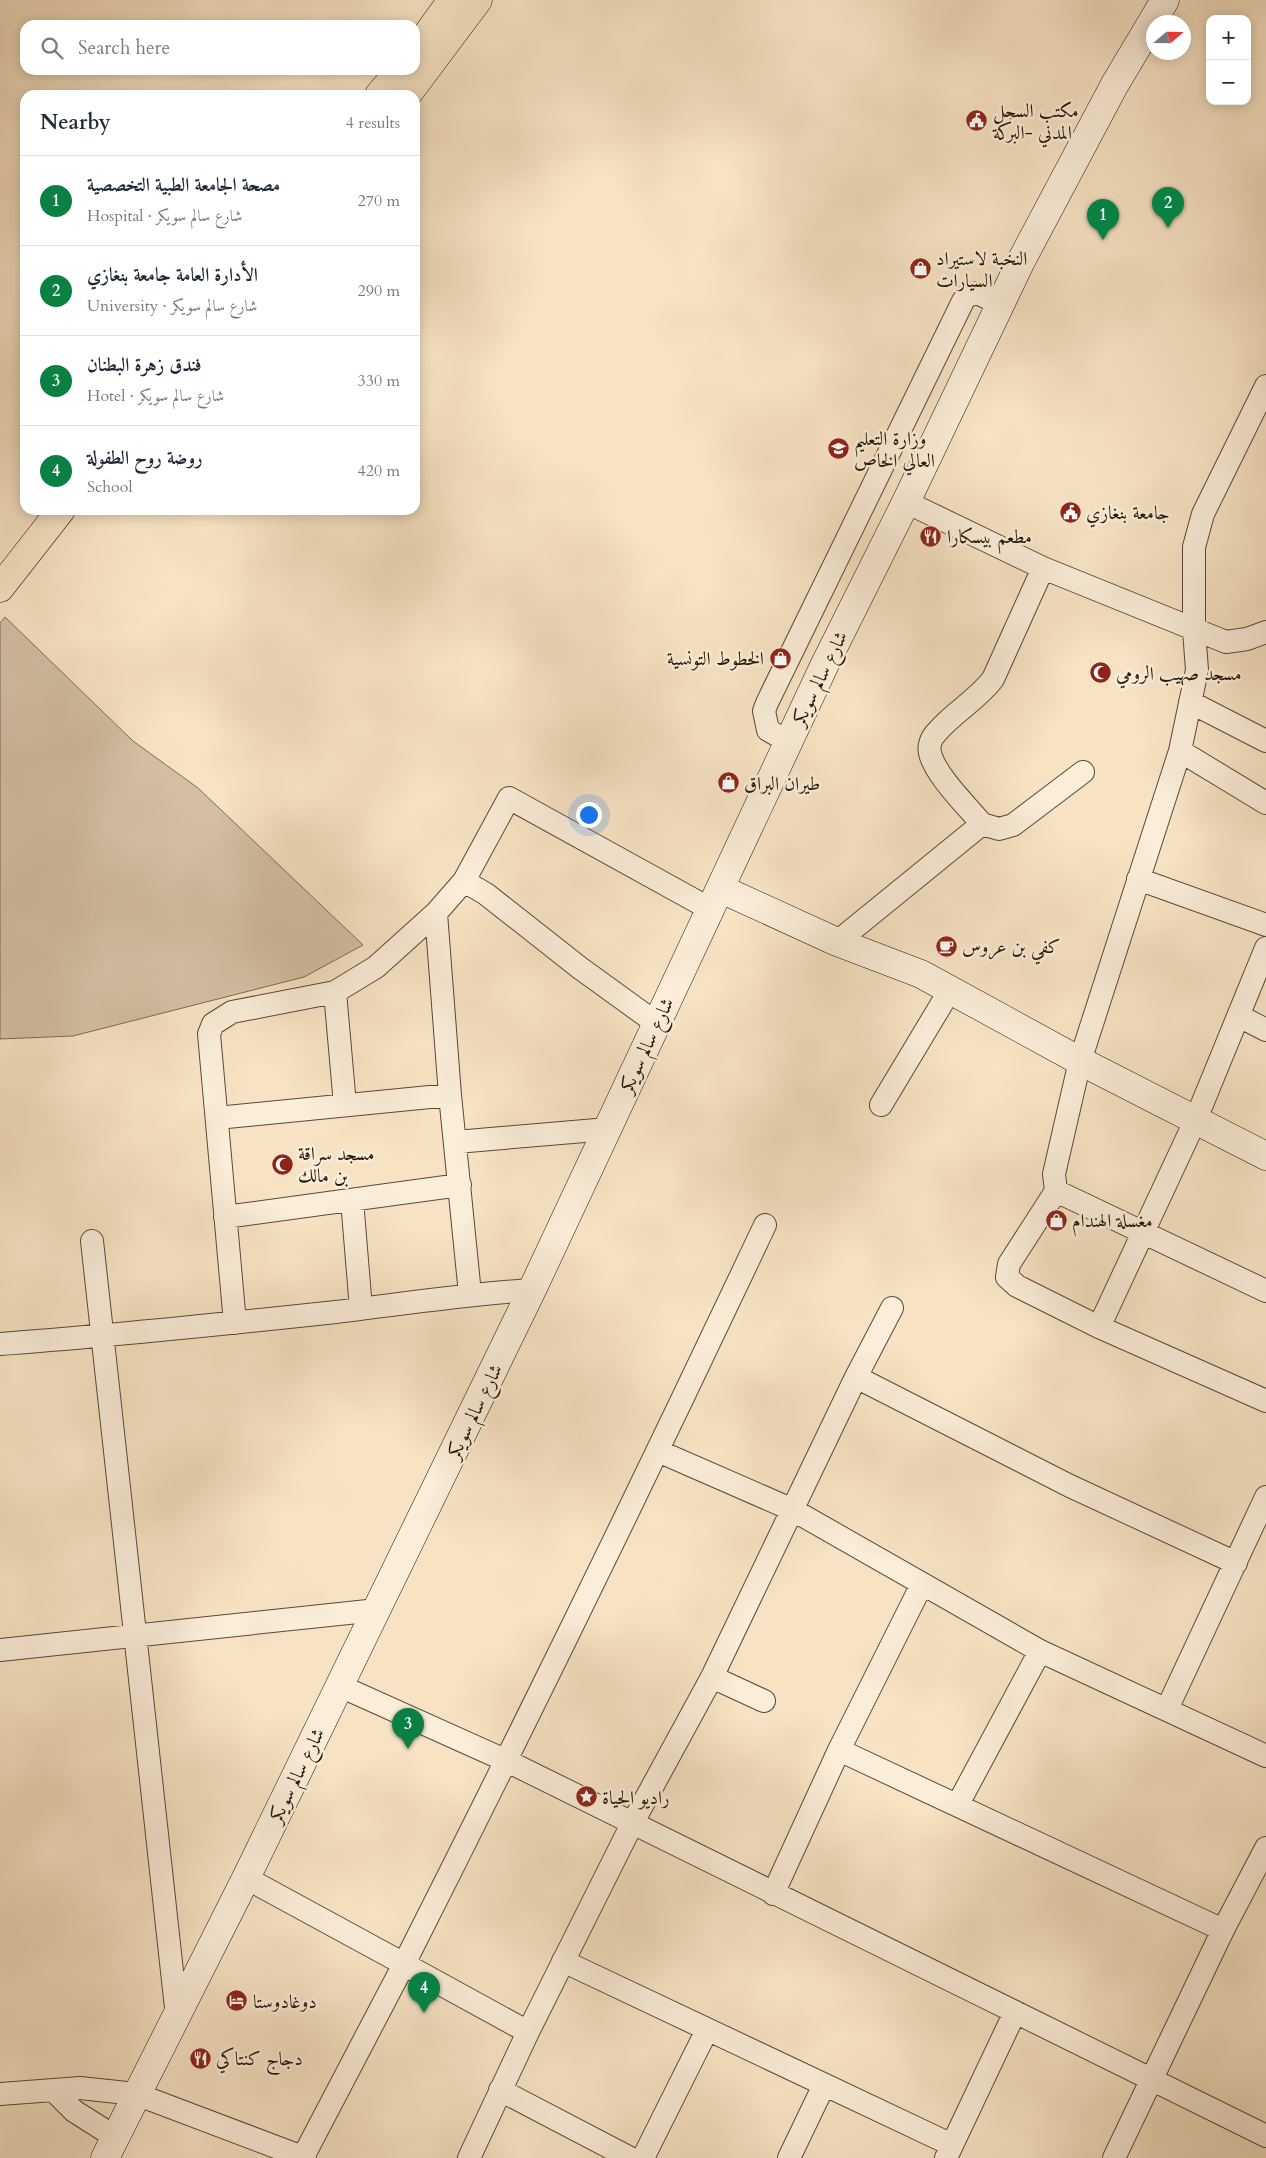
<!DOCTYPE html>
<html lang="en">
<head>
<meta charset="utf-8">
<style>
  body { margin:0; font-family:Cardo,Amiri,serif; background:#f2f2f3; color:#1f2937 }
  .controls { position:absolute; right:15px; top:15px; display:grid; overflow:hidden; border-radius:10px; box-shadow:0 2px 12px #0003 }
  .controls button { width:45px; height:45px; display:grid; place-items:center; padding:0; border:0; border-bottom:1px solid #e0e1e3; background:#fff; color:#1f2937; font:25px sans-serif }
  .compass { position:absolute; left:1146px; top:15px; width:45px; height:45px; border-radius:50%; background:#fff; box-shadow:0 2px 12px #0003; rotate:70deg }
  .you { position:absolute; left:588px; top:814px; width:18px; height:18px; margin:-12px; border:4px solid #fff; border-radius:50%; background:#1a73e8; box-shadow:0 0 0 8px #1a73e833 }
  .badge { display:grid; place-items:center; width:32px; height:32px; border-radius:50%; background:#0b8043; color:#fff; font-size:16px; font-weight:700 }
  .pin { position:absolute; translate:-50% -41px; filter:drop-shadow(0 1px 2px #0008) }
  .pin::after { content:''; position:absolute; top:26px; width:18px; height:15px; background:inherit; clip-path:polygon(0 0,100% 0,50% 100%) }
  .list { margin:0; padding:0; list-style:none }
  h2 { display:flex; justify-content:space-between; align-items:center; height:65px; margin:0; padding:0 20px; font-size:21px }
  h2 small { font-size:16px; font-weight:400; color:#747a83 }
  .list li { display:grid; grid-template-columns:32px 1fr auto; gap:15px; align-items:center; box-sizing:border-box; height:90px; padding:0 20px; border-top:1px solid #e0e1e3 }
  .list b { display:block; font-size:19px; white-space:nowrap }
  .list p { margin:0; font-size:16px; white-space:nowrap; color:#747a83 }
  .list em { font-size:16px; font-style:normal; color:#747a83 }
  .icon { flex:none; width:28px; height:28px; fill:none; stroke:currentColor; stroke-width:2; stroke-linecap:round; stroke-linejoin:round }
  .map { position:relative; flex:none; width:1266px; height:2158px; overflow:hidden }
  .search { position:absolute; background:#fff; box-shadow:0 2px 12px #0003; left:20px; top:20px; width:400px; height:55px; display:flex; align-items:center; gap:12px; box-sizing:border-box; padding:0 18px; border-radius:15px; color:#747a83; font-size:19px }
  .panel { position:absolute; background:#fff; box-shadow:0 2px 12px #0003; left:20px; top:90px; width:400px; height:425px; border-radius:15px }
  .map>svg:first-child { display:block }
  .green { fill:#d3c0a4; stroke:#7c6b56 }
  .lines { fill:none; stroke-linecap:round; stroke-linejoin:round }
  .street-casing { stroke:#594936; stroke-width:24 }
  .secondary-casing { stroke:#241607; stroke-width:29 }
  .highway-casing { stroke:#241607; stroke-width:29 }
  .street { stroke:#faedd9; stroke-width:22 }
  .secondary { stroke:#faedd9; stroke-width:28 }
  .highway { stroke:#f7e3c4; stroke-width:28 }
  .labels { text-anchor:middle; stroke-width:5; stroke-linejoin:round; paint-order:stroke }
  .poi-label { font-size:19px; fill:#241607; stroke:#faedd9; text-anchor:start }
  .street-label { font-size:19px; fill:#241607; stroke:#faedd9 }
</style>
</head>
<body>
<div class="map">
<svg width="1266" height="2158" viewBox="0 0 1266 2158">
  <rect width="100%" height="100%" fill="#f7e3c4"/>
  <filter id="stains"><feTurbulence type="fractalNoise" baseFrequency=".004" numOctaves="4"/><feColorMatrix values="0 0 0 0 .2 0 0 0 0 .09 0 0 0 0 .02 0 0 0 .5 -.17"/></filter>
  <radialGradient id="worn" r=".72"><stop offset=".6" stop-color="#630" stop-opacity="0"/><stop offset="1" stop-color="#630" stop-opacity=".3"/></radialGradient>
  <!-- green -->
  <path class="green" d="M5 617 133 741 198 788 363 945 304 977 73 1036 0 1039V623Z"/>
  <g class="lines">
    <defs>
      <path id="street" d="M1266 386 1203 514 1194 547V630L1197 670 1180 751 1080 1061 1054 1174 1056 1191 1266 1291
        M906 502 1043 568 1226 642 1247 639 1266 632
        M1190 702 1266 741
        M789 742 768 730 764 711 767 703 963 301 967 296 977 293 1001 304
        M1180 751 1266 803
        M982 824C967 806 935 775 930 753 928 745 932 737 937 732 954 712 977 700 993 679L1043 568
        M1138 879 1266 925
        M464 881 486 894 580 968 656 1023
        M436 913 450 1095 470 1294
        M837 942 982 824 999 829 1013 825 1083 772
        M1266 948 1196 1119 1099 1327 1266 1401
        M335 992 345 1105
        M1239 1016 1266 1030
        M881 1105 950 990
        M217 1118 450 1095
        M456 1142 608 1129
        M1056 1191 1009 1264 1007 1277 1017 1286 1099 1327
        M352 1200 361 1309
        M225 1217 460 1185
        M92 1241 177 2017
        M235 1323 209 1034 213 1024 232 1012 335 992 376 967 436 913 464 881 509 798 712 910
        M0 1344C112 1336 224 1324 336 1312 402 1304 466 1294 532 1290
        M856 1377 1070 1486 1236 1563
        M658 1451 793 1510 1040 1651 1266 1756
        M0 1650 377 1610
        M712 1677 764 1701
        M340 1686 507 1761 1266 2136
        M1167 1709 1266 1497
        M839 1750 1223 1930
        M958 1804 1040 1651
        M246 1878 404 1964C528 1719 648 1473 765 1225
        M773 1894 839 1750 922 1584
        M563 1961 952 2145
        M528 2032 632 1824 712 1677 856 1377 892 1308
        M53 2090 74 2111 115 2137
        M500 2090 630 2158
        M0 2094 80 2088 136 2094 305 2158
        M303 2157 404 1964 528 2032 469 2158
        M643 2158 707 2030
        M789 2158 824 2085
        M946 2158 1015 2012
        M1114 2158 1223 1930 1266 1848"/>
      <path id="secondary" d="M721 889 837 942 921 974 1080 1061 1266 1156
        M105 2158 246 1878 532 1290 825 664 906 502 1021 261 1115 84 1165 0"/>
      <path id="highway" d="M415 51 452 0
        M379 95 400 70
        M407 95 478 0
        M0 588 61 510"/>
    </defs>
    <!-- street casing -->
    <use href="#street" class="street-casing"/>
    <!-- secondary casing -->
    <use href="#secondary" class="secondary-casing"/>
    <!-- highway casing -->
    <use href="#highway" class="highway-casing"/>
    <!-- street -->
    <use href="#street" class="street"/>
    <!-- secondary -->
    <use href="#secondary" class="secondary"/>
    <!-- highway -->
    <use href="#highway" class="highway"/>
  </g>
  <!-- icons -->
  <defs>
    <symbol id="civic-disc" viewBox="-11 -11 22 22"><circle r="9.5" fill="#8f2418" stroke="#faedd9"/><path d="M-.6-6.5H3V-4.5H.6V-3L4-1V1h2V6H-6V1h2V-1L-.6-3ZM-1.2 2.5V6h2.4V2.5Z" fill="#fff"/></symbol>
    <symbol id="shop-disc" viewBox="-11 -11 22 22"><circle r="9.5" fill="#8f2418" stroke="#faedd9"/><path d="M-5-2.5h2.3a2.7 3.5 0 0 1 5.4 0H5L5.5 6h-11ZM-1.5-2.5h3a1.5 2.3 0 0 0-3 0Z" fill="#fff"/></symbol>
    <symbol id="school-disc" viewBox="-11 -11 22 22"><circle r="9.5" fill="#8f2418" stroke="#faedd9"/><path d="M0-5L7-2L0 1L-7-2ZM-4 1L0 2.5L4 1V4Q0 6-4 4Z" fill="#fff"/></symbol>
    <symbol id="restaurant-disc" viewBox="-11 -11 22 22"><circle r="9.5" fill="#8f2418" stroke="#faedd9"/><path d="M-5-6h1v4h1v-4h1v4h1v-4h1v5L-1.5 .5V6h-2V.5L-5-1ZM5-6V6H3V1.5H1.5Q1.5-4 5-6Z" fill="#fff"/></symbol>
    <symbol id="mosque-disc" viewBox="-11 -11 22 22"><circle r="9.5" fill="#8f2418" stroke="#faedd9"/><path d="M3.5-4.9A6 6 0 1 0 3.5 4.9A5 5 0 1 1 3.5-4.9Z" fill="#fff"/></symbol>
    <symbol id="cafe-disc" viewBox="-11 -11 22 22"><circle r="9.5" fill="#8f2418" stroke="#faedd9"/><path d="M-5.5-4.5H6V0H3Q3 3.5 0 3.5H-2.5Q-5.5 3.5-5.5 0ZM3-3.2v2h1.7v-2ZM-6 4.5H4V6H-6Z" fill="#fff"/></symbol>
    <symbol id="sight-disc" viewBox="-11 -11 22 22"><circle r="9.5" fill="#8f2418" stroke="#faedd9"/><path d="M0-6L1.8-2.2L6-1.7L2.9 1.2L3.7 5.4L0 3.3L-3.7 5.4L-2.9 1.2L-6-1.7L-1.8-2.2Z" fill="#fff"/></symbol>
    <symbol id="hotel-disc" viewBox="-11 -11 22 22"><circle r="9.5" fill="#8f2418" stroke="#faedd9"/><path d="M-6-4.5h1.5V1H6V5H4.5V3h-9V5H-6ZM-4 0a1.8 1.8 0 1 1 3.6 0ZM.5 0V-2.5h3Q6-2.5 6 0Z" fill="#fff"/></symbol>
  </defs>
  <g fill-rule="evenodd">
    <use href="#civic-disc" x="964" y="108" width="25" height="25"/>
    <use href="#shop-disc" x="908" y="256" width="25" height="25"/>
    <use href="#school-disc" x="826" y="436" width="25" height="25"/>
    <use href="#civic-disc" x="1058" y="500" width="25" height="25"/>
    <use href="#restaurant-disc" x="918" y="524" width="25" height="25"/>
    <use href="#shop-disc" x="768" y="646" width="25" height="25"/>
    <use href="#mosque-disc" x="1088" y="660" width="25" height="25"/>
    <use href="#shop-disc" x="716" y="770" width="25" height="25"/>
    <use href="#cafe-disc" x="934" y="934" width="25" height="25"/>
    <use href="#mosque-disc" x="270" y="1152" width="25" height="25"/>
    <use href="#shop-disc" x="1044" y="1208" width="25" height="25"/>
    <use href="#sight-disc" x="574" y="1784" width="25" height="25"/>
    <use href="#hotel-disc" x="224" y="1988" width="25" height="25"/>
    <use href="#restaurant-disc" x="188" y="2046" width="25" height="25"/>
  </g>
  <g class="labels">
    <!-- poi labels -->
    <g class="poi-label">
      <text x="993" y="117">مكتب السجل<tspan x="993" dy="22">المدني -البركة</tspan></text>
      <text x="936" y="265">النخبة لاستيراد<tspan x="936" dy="22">السيارات</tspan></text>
      <text x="854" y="445">وزارة التعليم<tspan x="854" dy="22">العالي الخاص</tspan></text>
      <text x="1086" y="519">جامعة بنغازي</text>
      <text x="947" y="543">مطعم بيسكارا</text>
      <text x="764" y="665" text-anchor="end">الخطوط التونسية</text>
      <text x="1116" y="680">مسجد صهيب الرومي</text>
      <text x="744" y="790">طيران البراق</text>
      <text x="962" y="953">كفي بن عروس</text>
      <text x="298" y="1160">مسجد سراقة<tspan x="298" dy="22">بن مالك</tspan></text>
      <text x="1072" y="1227">مغسلة الهندام</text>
      <text x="602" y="1804">راديو الحياة</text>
      <text x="253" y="2008">دوغادوستا</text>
      <text x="216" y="2065">دجاج كنتاكي</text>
    </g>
    <!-- street labels -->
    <g class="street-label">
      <text transform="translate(819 678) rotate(-64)" y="7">شارع سالم سويكر</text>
      <text transform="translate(646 1045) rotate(-65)" y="7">شارع سالم سويكر</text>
      <text transform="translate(474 1411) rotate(-64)" y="7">شارع سالم سويكر</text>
      <text transform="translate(296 1775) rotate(-64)" y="7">شارع سالم سويكر</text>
    </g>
  </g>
  <rect width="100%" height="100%" filter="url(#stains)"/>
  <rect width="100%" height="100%" fill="url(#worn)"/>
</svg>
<div class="controls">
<button>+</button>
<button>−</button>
</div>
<svg class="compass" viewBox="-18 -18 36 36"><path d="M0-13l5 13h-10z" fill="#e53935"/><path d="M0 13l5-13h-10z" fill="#747a83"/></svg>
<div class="you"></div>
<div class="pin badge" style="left:1103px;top:240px">1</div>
<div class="pin badge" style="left:1168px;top:228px">2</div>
<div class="pin badge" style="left:408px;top:1749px">3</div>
<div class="pin badge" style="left:424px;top:2013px">4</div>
<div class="search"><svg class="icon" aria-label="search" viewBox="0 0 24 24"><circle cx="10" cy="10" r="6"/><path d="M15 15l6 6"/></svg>Search here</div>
<section class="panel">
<h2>Nearby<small>4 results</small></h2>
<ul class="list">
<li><span class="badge">1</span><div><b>مصحة الجامعة الطبية التخصصية</b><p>Hospital · شارع سالم سويكر</p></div><em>270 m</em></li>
<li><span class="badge">2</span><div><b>الأدارة العامة جامعة بنغازي</b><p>University · شارع سالم سويكر</p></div><em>290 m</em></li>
<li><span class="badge">3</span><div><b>فندق زهرة البطنان</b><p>Hotel · شارع سالم سويكر</p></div><em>330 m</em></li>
<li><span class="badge">4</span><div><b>روضة روح الطفولة</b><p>School</p></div><em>420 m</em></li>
</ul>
</section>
</div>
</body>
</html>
